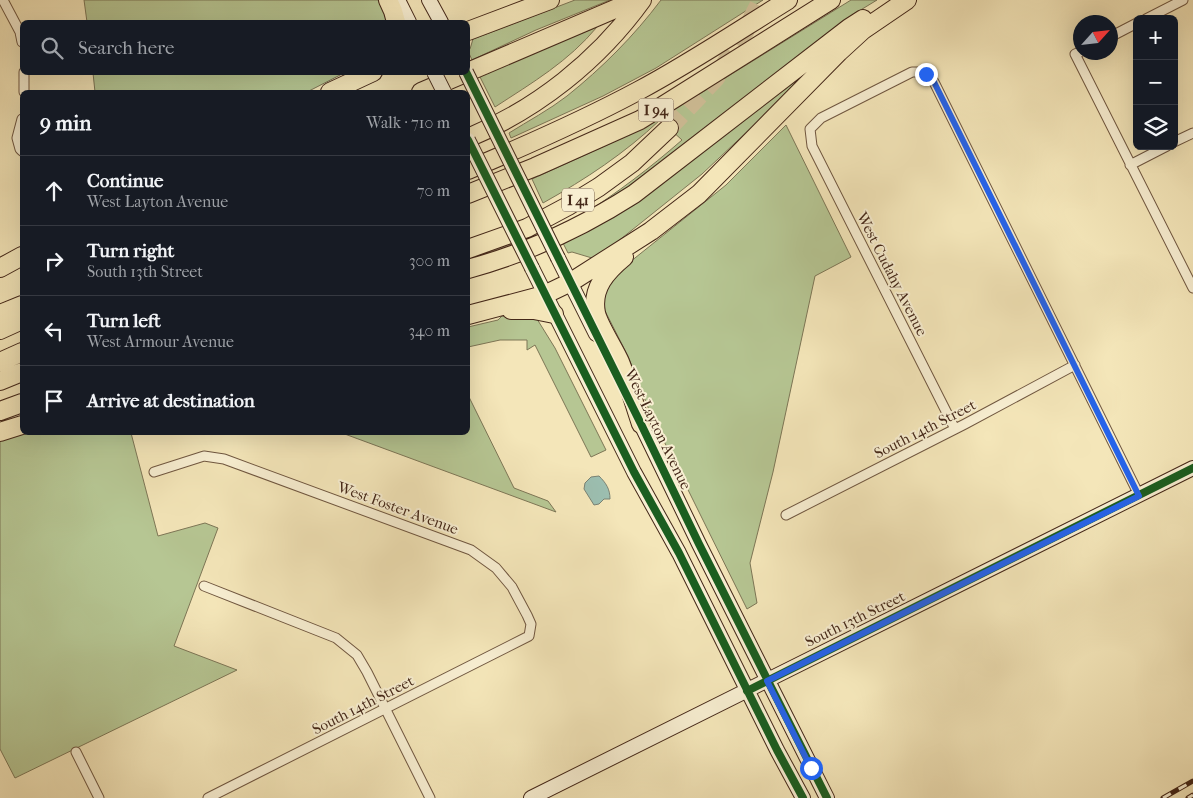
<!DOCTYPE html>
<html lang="en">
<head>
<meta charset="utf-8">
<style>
  body { margin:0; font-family:"IM FELL French Canon",serif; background:#242831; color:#f1f3f6 }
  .controls { position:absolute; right:15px; top:15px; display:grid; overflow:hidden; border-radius:8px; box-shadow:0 5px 20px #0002 }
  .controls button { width:45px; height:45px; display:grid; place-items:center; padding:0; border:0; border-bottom:1px solid #363941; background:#171b24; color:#f1f3f6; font:25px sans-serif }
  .compass { position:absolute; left:1073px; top:15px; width:45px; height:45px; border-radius:50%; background:#171b24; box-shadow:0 5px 20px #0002; rotate:63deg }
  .stop { position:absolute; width:15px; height:15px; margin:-11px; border:4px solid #2563eb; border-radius:50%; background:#fff }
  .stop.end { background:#2563eb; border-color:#fff; box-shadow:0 1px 5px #0008 }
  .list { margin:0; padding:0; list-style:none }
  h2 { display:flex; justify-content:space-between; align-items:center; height:65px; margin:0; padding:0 20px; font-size:21px }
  h2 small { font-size:16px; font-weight:400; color:#9ea1a6 }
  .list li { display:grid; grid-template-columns:32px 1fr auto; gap:15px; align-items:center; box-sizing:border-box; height:70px; padding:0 20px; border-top:1px solid #363941 }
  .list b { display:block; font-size:19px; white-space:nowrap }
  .list p { margin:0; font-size:16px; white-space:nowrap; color:#9ea1a6 }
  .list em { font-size:16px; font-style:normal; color:#9ea1a6 }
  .icon { flex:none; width:28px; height:28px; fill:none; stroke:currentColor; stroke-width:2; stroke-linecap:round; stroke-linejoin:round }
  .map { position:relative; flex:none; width:1193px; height:798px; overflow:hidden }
  .search { position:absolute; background:#171b24; box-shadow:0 5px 20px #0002; left:20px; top:20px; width:450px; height:55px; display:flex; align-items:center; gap:12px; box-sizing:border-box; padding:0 18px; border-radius:8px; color:#9ea1a6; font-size:19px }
  .panel { position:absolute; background:#171b24; box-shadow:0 5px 20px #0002; left:20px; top:90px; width:450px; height:345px; border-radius:8px }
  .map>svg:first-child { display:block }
  .green { fill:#b6c693; stroke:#7d7656 }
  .water { fill:#9cbfb1; stroke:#798274 }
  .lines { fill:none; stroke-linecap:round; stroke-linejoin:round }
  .highway-tunnel { stroke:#d1c099; stroke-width:18; stroke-dasharray:18 9; stroke-linecap:butt }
  .street-casing { stroke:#705740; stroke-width:11 }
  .secondary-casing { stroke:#442718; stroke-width:16 }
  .highway-casing { stroke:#442718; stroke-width:20 }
  .street { stroke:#f8efd2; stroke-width:9 }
  .secondary { stroke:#f8efd2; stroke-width:14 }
  .highway { stroke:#f4e6b9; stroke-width:18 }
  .rail-casing { stroke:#442718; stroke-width:5 }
  .rail { stroke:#f8efd2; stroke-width:3; stroke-dasharray:9; stroke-linecap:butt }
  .secondary-bridge-casing { stroke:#442718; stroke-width:16; stroke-linecap:butt }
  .secondary-bridge { stroke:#f8efd2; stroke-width:14 }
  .cycleway-casing { stroke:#f8efd2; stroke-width:11 }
  .cycleway { stroke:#1b5e20; stroke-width:8 }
  .route { stroke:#2563eb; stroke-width:6 }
  .labels { text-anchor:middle; stroke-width:4; stroke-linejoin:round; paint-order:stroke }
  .shield { fill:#f8efd2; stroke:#7a6350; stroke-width:1 }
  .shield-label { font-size:14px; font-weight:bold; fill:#442718 }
  .street-label { font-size:15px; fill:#442718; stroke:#f8efd2 }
</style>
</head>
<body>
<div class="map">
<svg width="1193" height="798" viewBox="0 0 1193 798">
  <rect width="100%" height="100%" fill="#f4e6b9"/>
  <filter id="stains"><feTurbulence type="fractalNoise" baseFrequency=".004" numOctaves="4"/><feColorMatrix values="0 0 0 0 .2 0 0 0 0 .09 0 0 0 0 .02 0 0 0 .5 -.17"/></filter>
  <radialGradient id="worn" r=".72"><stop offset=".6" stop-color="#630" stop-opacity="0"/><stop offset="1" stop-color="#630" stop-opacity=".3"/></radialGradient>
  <!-- green -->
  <path class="green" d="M84 0H378L389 22H87Z
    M575 0H610L536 30 472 60 468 51 470 49 473 39Z
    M661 0H763L656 68 603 96 511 138 509 133C528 121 549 110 567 96 602 68 634 36 661 0Z
    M851 0H877L854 14 807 49 641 181 581 216C617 193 650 168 682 140L660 120C625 153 586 179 543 203L532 179 631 134 672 111Z
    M597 27C569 61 532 83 495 107L479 75Z
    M835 49 702 174 607 250 592 258 572 252 568 253 563 243 634 203Z
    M93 73V72L344 73 307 92H95Z
    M786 125 851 257 815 276 773 472 750 563 757 603 747 609 651 415 628 356 604 309 600 302 615 274 726 185Z
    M502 316H532L537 319 555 348 606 450 591 457 535 345 527 350V340H500L468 347V327L498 320Z
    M468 395 514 488 548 501 556 512 342 433 468 432Z
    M24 433H131L158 536 205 523 218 528 174 646 237 670 15 778 0 749V440Z"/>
  <!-- water -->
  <path class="water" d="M599 476C606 483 610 489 610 499H604L599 504 594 505 584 489 585 483 591 477Z"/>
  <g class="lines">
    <!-- highway-tunnel -->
    <path class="highway-tunnel" d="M669 128 716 78 746 30 761 0"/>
    <defs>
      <path id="street" d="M3 0 20 32 22 42
        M1146 19 1183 0
        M1110 37 1137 23
        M1080 52 1075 54 1193 288
        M24 92V72
        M22 119 17 138 20 149 22 151
        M1174 142 1193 133
        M1130 165 1167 146
        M955 429 812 146 810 129 821 118 912 72H924L934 82 1139 495
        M154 472 204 456 224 459 471 550 496 568 512 587 527 615 531 624 529 636 208 798
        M786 515 965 424 1075 365
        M204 586 336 638 357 655 367 672 430 798
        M76 752 99 798"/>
      <path id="secondary" d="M398 0 409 22
        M429 0 441 22
        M558 258 596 334
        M532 268 634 472 679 553 777 750 803 798
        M637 416 699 544 827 798
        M531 798 1193 468"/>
      <path id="highway" d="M388 0 393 11 396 22
        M468 31 550 0
        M330 92 373 72
        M421 92 636 0
        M468 138C537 109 598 61 642 0
        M468 170C525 146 582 121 638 91 689 64 738 31 788 0
        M468 194 535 167 640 120 831 0
        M468 249 527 228 568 206 599 187 632 163 669 128
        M624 257C607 271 591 288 596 313 599 326 614 348 620 362 628 382 634 403 641 424
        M0 268 22 256
        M468 269C527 253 581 228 634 194L849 28 863 19
        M511 310H534L554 314
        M0 314 22 305
        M468 315 544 295 571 282 651 231 699 194 839 52 863 30 907 0
        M0 330 22 320
        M0 362 22 352
        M0 381 22 372
        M0 411 22 403
        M0 432 22 425"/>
    </defs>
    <!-- street casing -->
    <use href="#street" class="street-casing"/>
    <!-- secondary casing -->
    <use href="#secondary" class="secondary-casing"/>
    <!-- highway casing -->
    <use href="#highway" class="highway-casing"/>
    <!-- street -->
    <use href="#street" class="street"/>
    <!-- secondary -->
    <use href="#secondary" class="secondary"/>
    <!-- highway -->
    <use href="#highway" class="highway"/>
    <defs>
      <path id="rail" d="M1163 798 1193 781
        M1188 798 1193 795"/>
    </defs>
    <!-- rail casing -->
    <use href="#rail" class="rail-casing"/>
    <!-- rail -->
    <use href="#rail" class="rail"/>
    <defs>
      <path id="secondary-bridge" d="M434 72 444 92
        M466 72 558 258
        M468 140 532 268"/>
    </defs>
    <!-- secondary-bridge casing -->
    <use href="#secondary-bridge" class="secondary-bridge-casing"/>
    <!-- secondary-bridge -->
    <use href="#secondary-bridge" class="secondary-bridge"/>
    <defs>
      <path id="cycleway" d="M466 72 641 424 699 544 827 798
        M468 140 634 472 679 553 777 750 803 798
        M747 691 1193 468"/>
    </defs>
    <!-- cycleway casing -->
    <use href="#cycleway" class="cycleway-casing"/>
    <!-- cycleway -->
    <use href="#cycleway" class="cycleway"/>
  </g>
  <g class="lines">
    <!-- route -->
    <path class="route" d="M811 768 767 681 1139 496 934 82 926 74"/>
  </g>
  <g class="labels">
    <!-- shield labels -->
    <g class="shield">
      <rect x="638.5" y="98.5" width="35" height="23" rx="4"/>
      <rect x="562" y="188.5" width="32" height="23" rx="4"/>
    </g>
    <g class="shield-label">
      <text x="656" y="115">I 94</text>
      <text x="578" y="205">I 41</text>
    </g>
    <!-- street labels -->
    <g class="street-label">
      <text transform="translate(892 274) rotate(63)" y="5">West Cudahy Avenue</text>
      <text transform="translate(658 429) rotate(64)" y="5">West Layton Avenue</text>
      <text transform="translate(925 429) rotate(-27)" y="5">South 14th Street</text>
      <text transform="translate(398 508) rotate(20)" y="5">West Foster Avenue</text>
      <text transform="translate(855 619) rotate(-26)" y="5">South 13th Street</text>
      <text transform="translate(363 705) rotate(-27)" y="5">South 14th Street</text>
    </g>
  </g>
  <rect width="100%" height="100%" filter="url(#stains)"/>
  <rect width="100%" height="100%" fill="url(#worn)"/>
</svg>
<div class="controls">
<button>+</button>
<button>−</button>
<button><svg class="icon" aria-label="layers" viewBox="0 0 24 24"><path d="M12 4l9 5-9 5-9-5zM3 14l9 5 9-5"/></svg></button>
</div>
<svg class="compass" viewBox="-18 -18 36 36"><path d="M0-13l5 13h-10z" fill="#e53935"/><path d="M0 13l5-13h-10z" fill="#9ea1a6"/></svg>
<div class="stop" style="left:811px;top:768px"></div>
<div class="stop end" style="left:926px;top:74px"></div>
<div class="search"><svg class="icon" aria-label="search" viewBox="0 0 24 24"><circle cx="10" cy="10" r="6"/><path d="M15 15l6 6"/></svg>Search here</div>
<section class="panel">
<h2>9 min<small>Walk · 710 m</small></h2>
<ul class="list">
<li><svg class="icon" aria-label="ahead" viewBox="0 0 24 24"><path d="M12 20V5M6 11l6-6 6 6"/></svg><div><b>Continue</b><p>West Layton Avenue</p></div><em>70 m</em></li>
<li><svg class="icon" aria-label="right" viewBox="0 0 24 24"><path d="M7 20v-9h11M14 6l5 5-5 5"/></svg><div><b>Turn right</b><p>South 13th Street</p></div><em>300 m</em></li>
<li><svg class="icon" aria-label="left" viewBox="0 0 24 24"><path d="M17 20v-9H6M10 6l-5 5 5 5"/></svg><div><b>Turn left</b><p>West Armour Avenue</p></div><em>340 m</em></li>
<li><svg class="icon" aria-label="arrive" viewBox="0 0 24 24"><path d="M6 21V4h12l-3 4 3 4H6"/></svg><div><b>Arrive at destination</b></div></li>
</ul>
</section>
</div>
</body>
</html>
